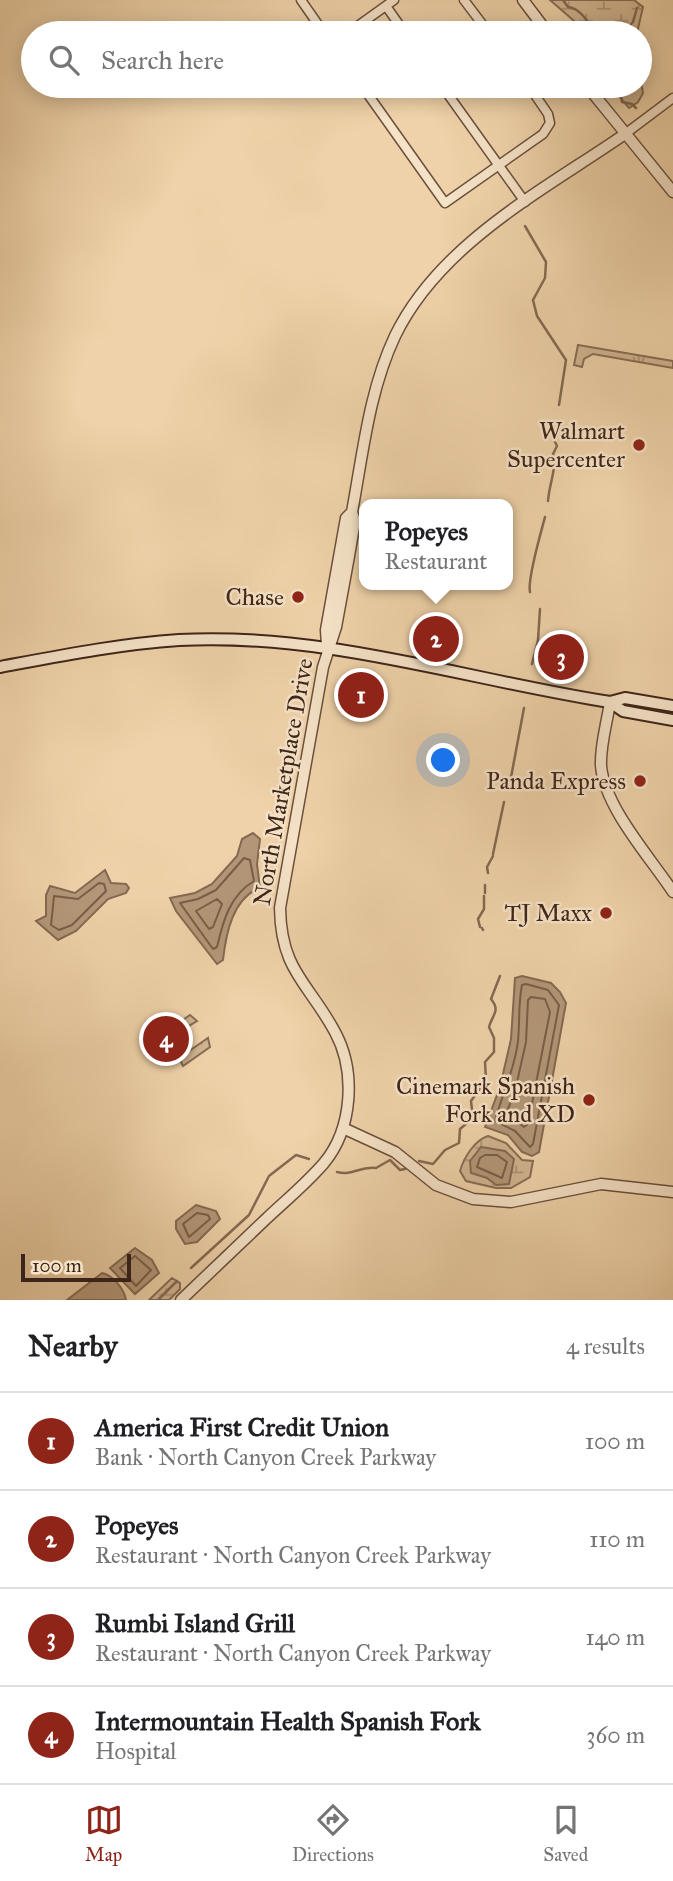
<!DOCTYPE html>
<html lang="en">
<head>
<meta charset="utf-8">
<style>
  body { margin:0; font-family:"IM FELL Great Primer",serif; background:#f2f2f2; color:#202124 }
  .scale { position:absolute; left:21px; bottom:18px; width:110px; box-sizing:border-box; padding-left:7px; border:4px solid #3e2519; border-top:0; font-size:19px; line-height:24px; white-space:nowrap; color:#3e2519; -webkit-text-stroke:5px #f5e2c7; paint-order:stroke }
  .you { position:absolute; left:444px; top:761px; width:24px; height:24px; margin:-18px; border:5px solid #fff; border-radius:50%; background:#1a73e8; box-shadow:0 0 0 10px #1a73e833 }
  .badge { display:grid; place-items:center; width:46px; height:46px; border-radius:50%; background:#8f2418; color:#fff; font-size:23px; font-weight:700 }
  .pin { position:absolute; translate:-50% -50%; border:4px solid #fff; box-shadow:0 2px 7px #0006 }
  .popup { position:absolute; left:359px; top:499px; width:154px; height:91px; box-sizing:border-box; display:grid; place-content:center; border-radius:14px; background:#fff; filter:drop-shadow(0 2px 5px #0005); font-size:23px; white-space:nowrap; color:#757577 }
  .popup b { font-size:26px; color:#202124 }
  .popup::after { content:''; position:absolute; left:50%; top:100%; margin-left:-14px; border:14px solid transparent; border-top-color:#fff }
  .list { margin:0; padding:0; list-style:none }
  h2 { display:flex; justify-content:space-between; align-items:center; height:91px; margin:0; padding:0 28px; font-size:30px }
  h2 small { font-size:23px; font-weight:400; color:#757577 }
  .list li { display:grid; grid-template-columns:46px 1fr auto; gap:21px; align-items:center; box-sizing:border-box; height:98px; padding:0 28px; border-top:2px solid #e0e0e0 }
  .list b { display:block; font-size:26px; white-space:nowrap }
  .list p { margin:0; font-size:23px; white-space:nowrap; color:#757577 }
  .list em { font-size:23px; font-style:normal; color:#757577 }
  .icon { flex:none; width:38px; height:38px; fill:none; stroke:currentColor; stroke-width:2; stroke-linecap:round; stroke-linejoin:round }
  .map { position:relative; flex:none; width:673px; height:1300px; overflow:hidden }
  .search { position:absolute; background:#fff; box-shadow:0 4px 18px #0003; left:21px; right:21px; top:21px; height:77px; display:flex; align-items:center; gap:18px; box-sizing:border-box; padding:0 24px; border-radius:38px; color:#757577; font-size:26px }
  .sheet { height:483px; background:#fff }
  nav { display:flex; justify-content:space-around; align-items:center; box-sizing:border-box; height:98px; border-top:2px solid #e0e0e0; background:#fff; font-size:19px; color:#757577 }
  nav a { display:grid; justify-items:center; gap:4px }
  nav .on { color:#8f2418 }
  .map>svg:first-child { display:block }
  .grass { fill:url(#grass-tufts); stroke:#886d55; stroke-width:2 }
  .wetland { fill:url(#wetland-marsh); stroke:#886d55; stroke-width:2 }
  .water { fill:#b39778; stroke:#846952; stroke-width:2 }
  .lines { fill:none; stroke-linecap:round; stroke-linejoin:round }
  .shore { stroke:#785e48; stroke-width:2 }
  .stream { stroke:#846952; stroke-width:2.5 }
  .minor-casing { stroke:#6a503d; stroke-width:11 }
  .tertiary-casing { stroke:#6a503d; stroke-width:13 }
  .secondary-casing { stroke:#3e2519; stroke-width:14 }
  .minor { stroke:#f5e2c7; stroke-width:8 }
  .tertiary { stroke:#f5e2c7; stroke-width:10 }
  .secondary { stroke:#f5e2c7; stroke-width:10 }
  .poi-dot { fill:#8f2418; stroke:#f5e2c7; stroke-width:2.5 }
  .labels { text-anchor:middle; stroke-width:5; stroke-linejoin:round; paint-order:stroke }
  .poi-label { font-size:24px; fill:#3e2519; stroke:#f5e2c7; text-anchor:end }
  .street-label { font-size:24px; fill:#3e2519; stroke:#f5e2c7 }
</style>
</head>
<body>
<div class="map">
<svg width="673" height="1300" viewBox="0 0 673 1300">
  <defs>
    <pattern id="grass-tufts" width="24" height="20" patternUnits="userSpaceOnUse" patternTransform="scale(1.75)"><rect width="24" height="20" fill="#d1b591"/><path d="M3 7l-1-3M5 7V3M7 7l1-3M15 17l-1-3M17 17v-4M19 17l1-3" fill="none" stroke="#ab9376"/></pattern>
    <pattern id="wetland-marsh" width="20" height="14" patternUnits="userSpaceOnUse" patternTransform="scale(1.75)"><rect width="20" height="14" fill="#d1b591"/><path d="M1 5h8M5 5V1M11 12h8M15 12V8" fill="none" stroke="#ab9376"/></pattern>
  </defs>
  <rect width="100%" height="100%" fill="#efd2a9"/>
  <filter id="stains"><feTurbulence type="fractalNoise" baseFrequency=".00286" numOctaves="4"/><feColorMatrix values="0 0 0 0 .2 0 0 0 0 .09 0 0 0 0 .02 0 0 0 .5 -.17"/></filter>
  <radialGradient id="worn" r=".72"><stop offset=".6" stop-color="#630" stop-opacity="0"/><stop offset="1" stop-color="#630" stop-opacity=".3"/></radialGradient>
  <!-- grass -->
  <path class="grass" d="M578 345 673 361V368L593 354 584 359 582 367 574 365Z
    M190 1015 197 1021 165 1040 161 1035Z
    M208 1038 210 1047 183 1066 179 1058Z"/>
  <!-- wetland -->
  <path class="wetland" d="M550 0H634L643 7 637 33H588Z
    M640 77 643 93 638 102 629 108 610 86H640Z
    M488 1136 506 1143 522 1160 533 1161 530 1177 511 1188H496L466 1181 460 1171C464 1157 475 1140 488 1136Z
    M172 1278 180 1283V1289L169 1300H149Z"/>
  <!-- water -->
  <path class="water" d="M253 833 260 839 257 864 260 888C233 898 226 933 223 960L217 964 176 911 170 898 195 893 212 884 237 856 242 839Z
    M105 870 111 883 126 884 129 888 126 893 108 899 76 931 58 940 36 921 46 916V895L50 886 75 893Z
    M522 976 551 983 560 992 566 1003 539 1152 532 1156 522 1152 508 1135 485 1127 500 1087 511 1039 515 978Z
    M481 1147 505 1151 514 1159 509 1184 496 1185 487 1178 471 1173 470 1161Z
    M196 1205 216 1211 220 1219 197 1242 185 1244 176 1229V1221Z
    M135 1248 152 1260 159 1273 135 1294 110 1268Z
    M102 1273C113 1275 124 1289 126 1300H67Z"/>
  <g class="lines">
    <!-- shore -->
    <path class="shore" d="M244 858 250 860 254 881C230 895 223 921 217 947L213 949 180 903 198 899 216 890Z
      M99 883 104 884 106 891 72 925 59 930 51 925 54 896 78 899Z
      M217 899 222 904 213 927 209 929 196 911Z
      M526 984 548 990 559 1005 533 1144 530 1147 515 1131 495 1121C502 1094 515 1069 518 1041 520 1022 518 1004 522 985Z
      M531 997 545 999 550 1012 528 1124 524 1127 506 1114 515 1091 526 1042 528 1000Z
      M485 1155H497L507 1162 502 1178 477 1167 480 1158Z
      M197 1213 208 1215 210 1219 189 1237 183 1224Z
      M135 1256 151 1270 136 1286 120 1268Z"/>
    <!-- stream -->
    <path class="stream" d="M563 0 568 7C582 9 588 23 596 33
      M623 33 633 22 637 8
      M620 86 622 102 632 104 636 108
      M525 226 546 262 545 278 533 300 537 316 566 360 559 405
      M548 501C549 485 557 468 553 454L557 446 552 436
      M530 592C527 580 541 532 545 517
      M532 664 538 640 540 609
      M509 788 524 708
      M493 854 504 802
      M488 873 487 867 493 856
      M485 893V885
      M480 927 478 919 484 909V896
      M482 928 483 930
      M419 1161 433 1164 445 1150 459 1143 460 1129 473 1118 471 1101 486 1080 485 1062 494 1052V1038L489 1027C492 1015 501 1011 491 999L500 976
      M337 1172C353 1176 359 1166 376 1168L390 1160 400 1170 405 1169
      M191 1268 249 1215 269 1176 296 1155 309 1159
      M158 1300 177 1281"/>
    <defs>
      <path id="minor" d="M301 0 324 33
        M464 0 489 33
        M386 6 405 33
        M348 33 394 0
        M362 86 445 203 543 134 550 123 548 114 529 86
        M442 86 525 202
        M625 134 673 98"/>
      <path id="tertiary" d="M523 0 548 33
        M587 86 673 192
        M327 646 326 630 346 518 352 512C363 453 369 391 395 336 440 243 544 190 625 134
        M610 702C607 723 600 745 601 766 605 808 650 857 673 892
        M343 1128 395 1152 436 1185 473 1199 511 1202 601 1184 673 1192
        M181 1300C209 1273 238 1246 266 1219 285 1201 307 1183 324 1163 353 1128 356 1071 335 1032 308 982 281 971 280 908L323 667 336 627 349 556 355 521 352 512"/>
      <path id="secondary" d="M0 667C59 656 119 644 179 640 324 632 468 680 610 702L625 698 673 706
        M610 702 623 711 673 720"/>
    </defs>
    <!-- minor casing -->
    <use href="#minor" class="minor-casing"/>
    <!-- tertiary casing -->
    <use href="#tertiary" class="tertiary-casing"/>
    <!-- secondary casing -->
    <use href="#secondary" class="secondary-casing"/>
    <!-- minor -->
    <use href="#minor" class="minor"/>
    <!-- tertiary -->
    <use href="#tertiary" class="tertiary"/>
    <!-- secondary -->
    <use href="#secondary" class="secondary"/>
  </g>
  <!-- markers -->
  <g class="poi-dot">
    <circle cx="639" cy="445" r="7"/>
    <circle cx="298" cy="597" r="7"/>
    <circle cx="640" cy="781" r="7"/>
    <circle cx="606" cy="913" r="7"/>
    <circle cx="589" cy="1100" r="7"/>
  </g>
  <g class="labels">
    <!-- poi labels -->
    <g class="poi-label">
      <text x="625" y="439">Walmart<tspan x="625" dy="28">Supercenter</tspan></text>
      <text x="284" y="605">Chase</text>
      <text x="626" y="789">Panda Express</text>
      <text x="592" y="921">TJ Maxx</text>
      <text x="575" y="1094">Cinemark Spanish<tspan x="575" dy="28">Fork and XD</tspan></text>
    </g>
    <!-- street labels -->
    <g class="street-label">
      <text transform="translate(283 782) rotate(-80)" y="8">North Marketplace Drive</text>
    </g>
  </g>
  <rect width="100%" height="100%" filter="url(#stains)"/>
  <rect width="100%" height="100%" fill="url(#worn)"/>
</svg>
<div class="scale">100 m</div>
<div class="you"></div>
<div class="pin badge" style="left:361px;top:695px">1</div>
<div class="pin badge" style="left:436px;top:639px">2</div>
<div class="popup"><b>Popeyes</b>Restaurant</div>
<div class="pin badge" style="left:561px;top:657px">3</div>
<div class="pin badge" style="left:166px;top:1039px">4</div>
<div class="search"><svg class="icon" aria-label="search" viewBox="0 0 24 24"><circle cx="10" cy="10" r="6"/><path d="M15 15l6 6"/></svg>Search here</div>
</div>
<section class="sheet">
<h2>Nearby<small>4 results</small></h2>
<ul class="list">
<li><span class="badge">1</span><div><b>America First Credit Union</b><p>Bank · North Canyon Creek Parkway</p></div><em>100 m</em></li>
<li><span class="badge">2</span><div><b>Popeyes</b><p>Restaurant · North Canyon Creek Parkway</p></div><em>110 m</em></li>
<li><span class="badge">3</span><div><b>Rumbi Island Grill</b><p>Restaurant · North Canyon Creek Parkway</p></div><em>140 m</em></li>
<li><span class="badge">4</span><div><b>Intermountain Health Spanish Fork</b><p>Hospital</p></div><em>360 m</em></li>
</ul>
</section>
<nav>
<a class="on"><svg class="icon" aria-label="map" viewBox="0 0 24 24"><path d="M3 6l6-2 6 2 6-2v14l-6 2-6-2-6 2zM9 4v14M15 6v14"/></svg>Map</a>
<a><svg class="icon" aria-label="directions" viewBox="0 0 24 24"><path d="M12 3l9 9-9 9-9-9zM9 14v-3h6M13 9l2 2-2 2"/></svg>Directions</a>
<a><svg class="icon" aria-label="saved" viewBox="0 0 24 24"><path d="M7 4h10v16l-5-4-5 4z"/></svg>Saved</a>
</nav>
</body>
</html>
